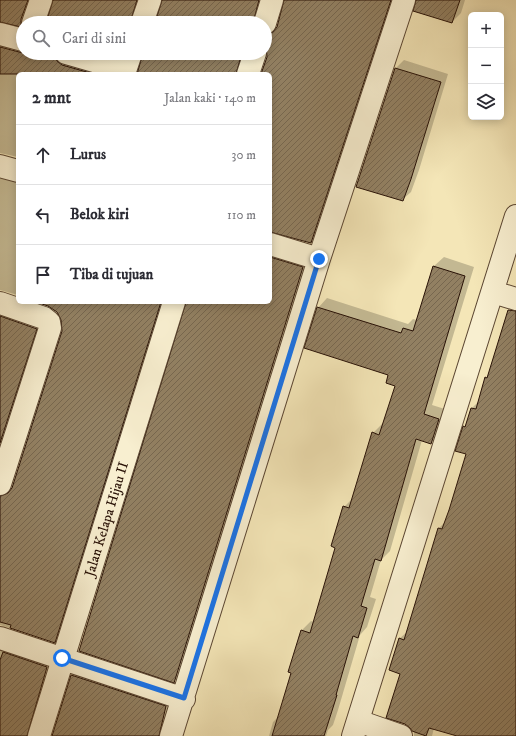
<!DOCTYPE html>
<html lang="id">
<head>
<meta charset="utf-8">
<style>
  body { margin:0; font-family:"IM FELL DW Pica",serif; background:#f2f2f3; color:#2b2b33 }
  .controls { position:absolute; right:12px; top:12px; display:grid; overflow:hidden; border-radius:6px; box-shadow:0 2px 10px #0003 }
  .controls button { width:36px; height:36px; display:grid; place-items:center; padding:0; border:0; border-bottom:1px solid #e1e1e2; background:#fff; color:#2b2b33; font:20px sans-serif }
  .stop { position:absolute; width:12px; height:12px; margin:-9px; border:3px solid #1a73e8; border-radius:50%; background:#fff }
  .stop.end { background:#1a73e8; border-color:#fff; box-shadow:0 1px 4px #0008 }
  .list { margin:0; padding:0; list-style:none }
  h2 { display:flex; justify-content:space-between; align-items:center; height:52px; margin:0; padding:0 16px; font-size:17px }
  h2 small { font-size:13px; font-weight:400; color:#7c7c81 }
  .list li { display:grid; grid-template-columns:26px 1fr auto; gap:12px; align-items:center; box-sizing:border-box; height:60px; padding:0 16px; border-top:1px solid #e1e1e2 }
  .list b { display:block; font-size:15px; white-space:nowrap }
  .list em { font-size:13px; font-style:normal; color:#7c7c81 }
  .icon { flex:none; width:22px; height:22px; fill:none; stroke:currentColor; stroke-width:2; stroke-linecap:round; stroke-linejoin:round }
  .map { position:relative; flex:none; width:516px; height:736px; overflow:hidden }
  .search { position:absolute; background:#fff; box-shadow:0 2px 10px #0003; left:16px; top:16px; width:256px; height:44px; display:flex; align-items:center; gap:10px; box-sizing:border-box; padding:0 14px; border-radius:22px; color:#7c7c81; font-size:15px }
  .panel { position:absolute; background:#fff; box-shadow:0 2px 10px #0003; left:16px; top:72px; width:256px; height:232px; border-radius:6px }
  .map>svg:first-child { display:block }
  .shadow { fill:#0003 }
  .building { fill:url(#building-hatch); stroke:#281106 }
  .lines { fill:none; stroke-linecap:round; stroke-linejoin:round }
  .street-casing { stroke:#5b4632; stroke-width:24 }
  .street { stroke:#f8efd0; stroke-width:22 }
  .route { stroke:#1a73e8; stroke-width:5 }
  .labels { text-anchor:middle; stroke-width:3; stroke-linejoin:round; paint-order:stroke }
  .street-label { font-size:14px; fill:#281106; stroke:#f8efd0 }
</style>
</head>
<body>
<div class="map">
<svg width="516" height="736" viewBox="0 0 516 736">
  <defs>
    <pattern id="building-hatch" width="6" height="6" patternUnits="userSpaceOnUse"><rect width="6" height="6" fill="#928062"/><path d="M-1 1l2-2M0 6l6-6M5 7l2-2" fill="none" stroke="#77674f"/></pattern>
  </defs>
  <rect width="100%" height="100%" fill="#f4e6b7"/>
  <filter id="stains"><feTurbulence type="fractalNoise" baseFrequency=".005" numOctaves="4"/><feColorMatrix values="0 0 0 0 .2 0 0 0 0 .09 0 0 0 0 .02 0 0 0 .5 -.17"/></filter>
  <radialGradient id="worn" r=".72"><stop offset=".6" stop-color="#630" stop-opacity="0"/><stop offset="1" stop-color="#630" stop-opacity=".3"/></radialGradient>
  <!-- shadow -->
  <path class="shadow" d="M0 0H33L21 26 0 21Z
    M54 0H142V23H47Z
    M163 0H265V23H156Z
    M285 0H396L320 233 311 242 270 231V74H262L268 57V51L265 44V23L270 26 277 27Z
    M417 0H465L461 13 452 22Z
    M0 34 23 42V53H66L125 74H18V157L0 153Z
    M144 53H247L248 74H138Z
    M404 60 448 74 419 170 411 192 402 200 357 186 396 68Z
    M0 166 18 173V295L0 290Z
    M270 244 312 258 183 672 174 681 187 302H270Z
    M444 257 474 267 432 405 448 410 440 434 431 443 422 440 390 551 381 560 370 597 376 599 367 627 360 635 338 710 333 725 328 730 326 736H269L273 722 280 715 293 672 301 631 311 621 314 622 337 547 344 507 353 498 373 433 382 424H384L396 385 390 374 318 308 327 298 408 324 413 319 417 320 434 266Z
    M39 302H166L63 633 55 642 0 625V484L5 487 13 488 63 332V326L58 312 49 305Z
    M0 303 45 320 0 460Z
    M516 320V736H460L434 728 432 736H414V733L411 727 401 673 399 639 409 630 438 529 446 521 467 454 464 427 468 423 472 408 479 401 486 378 489 375Z
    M0 638 56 658 39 736H0Z
    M81 666 175 698 163 736H53L72 675Z"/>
  <!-- building -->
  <path class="building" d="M0 0H28L21 19V27L0 22Z
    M53 0H137L130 23H46Z
    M162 0H259L253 23H155Z
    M284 0H391L311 243 270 232V74H261L267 57 265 35 273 32 277 27Z
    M416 0H460L452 23 413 11Z
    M0 47 23 53H54L57 61 62 65 94 74H0Z
    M143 53H242L236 74H137Z
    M395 68 441 82 411 179 403 201 356 187Z
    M270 257 303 267 174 683 79 651 186 302H270Z
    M433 266 465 276 424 414 439 419 431 444 416 439 381 561 375 559 361 606 367 608 358 638 353 636 336 695H337L324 736H272L291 673 288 672 301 630 310 633 335 548 331 546 343 506 349 508 372 432 379 435 395 386 386 383 388 375 304 348 317 307 401 333 403 328 413 331Z
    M36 302H161L55 643 10 628 11 625 0 622V496L8 493 12 488 62 331 61 320 57 312 48 306Z
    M508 310 516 311V736H457L429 728 426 736 412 731 410 728 405 724 386 718 400 674 389 670 399 638 404 640 438 528 442 529 449 510 466 454 455 451 463 426 465 427 471 408 476 409 485 377 487 378Z
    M0 316 37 329 0 443Z
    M3 652 47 667 27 736H0V660Z
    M71 675 166 706 159 736H52Z"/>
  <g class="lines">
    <defs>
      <path id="street" d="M33 23 41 0
        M142 23 150 0
        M265 23 272 0
        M0 34 23 40
        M66 53 125 70
        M124 74 131 53
        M248 74 255 53
        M0 166 18 171
        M270 244 319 259
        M493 292 516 299
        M0 303 44 318 49 322 50 328 0 484
        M0 638 184 699
        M358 721 401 736
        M39 736 174 302
        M171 736 319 259 404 0
        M353 736 516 216"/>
    </defs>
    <!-- street casing -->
    <use href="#street" class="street-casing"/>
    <!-- street -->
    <use href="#street" class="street"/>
  </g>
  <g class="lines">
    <!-- route -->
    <path class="route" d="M62 658 184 698 319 259"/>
  </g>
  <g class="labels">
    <!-- street labels -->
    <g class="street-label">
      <text transform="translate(106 519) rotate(-73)" y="5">Jalan Kelapa Hijau II</text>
    </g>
  </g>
  <rect width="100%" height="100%" filter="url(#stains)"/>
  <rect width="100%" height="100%" fill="url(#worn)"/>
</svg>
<div class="controls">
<button>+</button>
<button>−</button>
<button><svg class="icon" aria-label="layers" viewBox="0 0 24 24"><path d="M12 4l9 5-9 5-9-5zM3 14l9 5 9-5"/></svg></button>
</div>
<div class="stop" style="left:62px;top:658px"></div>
<div class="stop end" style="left:319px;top:259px"></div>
<div class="search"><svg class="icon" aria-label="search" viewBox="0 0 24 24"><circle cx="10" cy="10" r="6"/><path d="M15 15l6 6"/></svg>Cari di sini</div>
<section class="panel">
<h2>2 mnt<small>Jalan kaki · 140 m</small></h2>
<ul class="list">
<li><svg class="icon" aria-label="ahead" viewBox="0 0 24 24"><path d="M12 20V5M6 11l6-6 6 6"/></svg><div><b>Lurus</b></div><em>30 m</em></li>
<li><svg class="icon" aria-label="left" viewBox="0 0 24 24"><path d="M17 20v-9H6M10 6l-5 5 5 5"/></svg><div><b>Belok kiri</b></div><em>110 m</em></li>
<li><svg class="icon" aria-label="arrive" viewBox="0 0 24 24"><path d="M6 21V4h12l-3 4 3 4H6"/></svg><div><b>Tiba di tujuan</b></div></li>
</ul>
</section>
</div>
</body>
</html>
